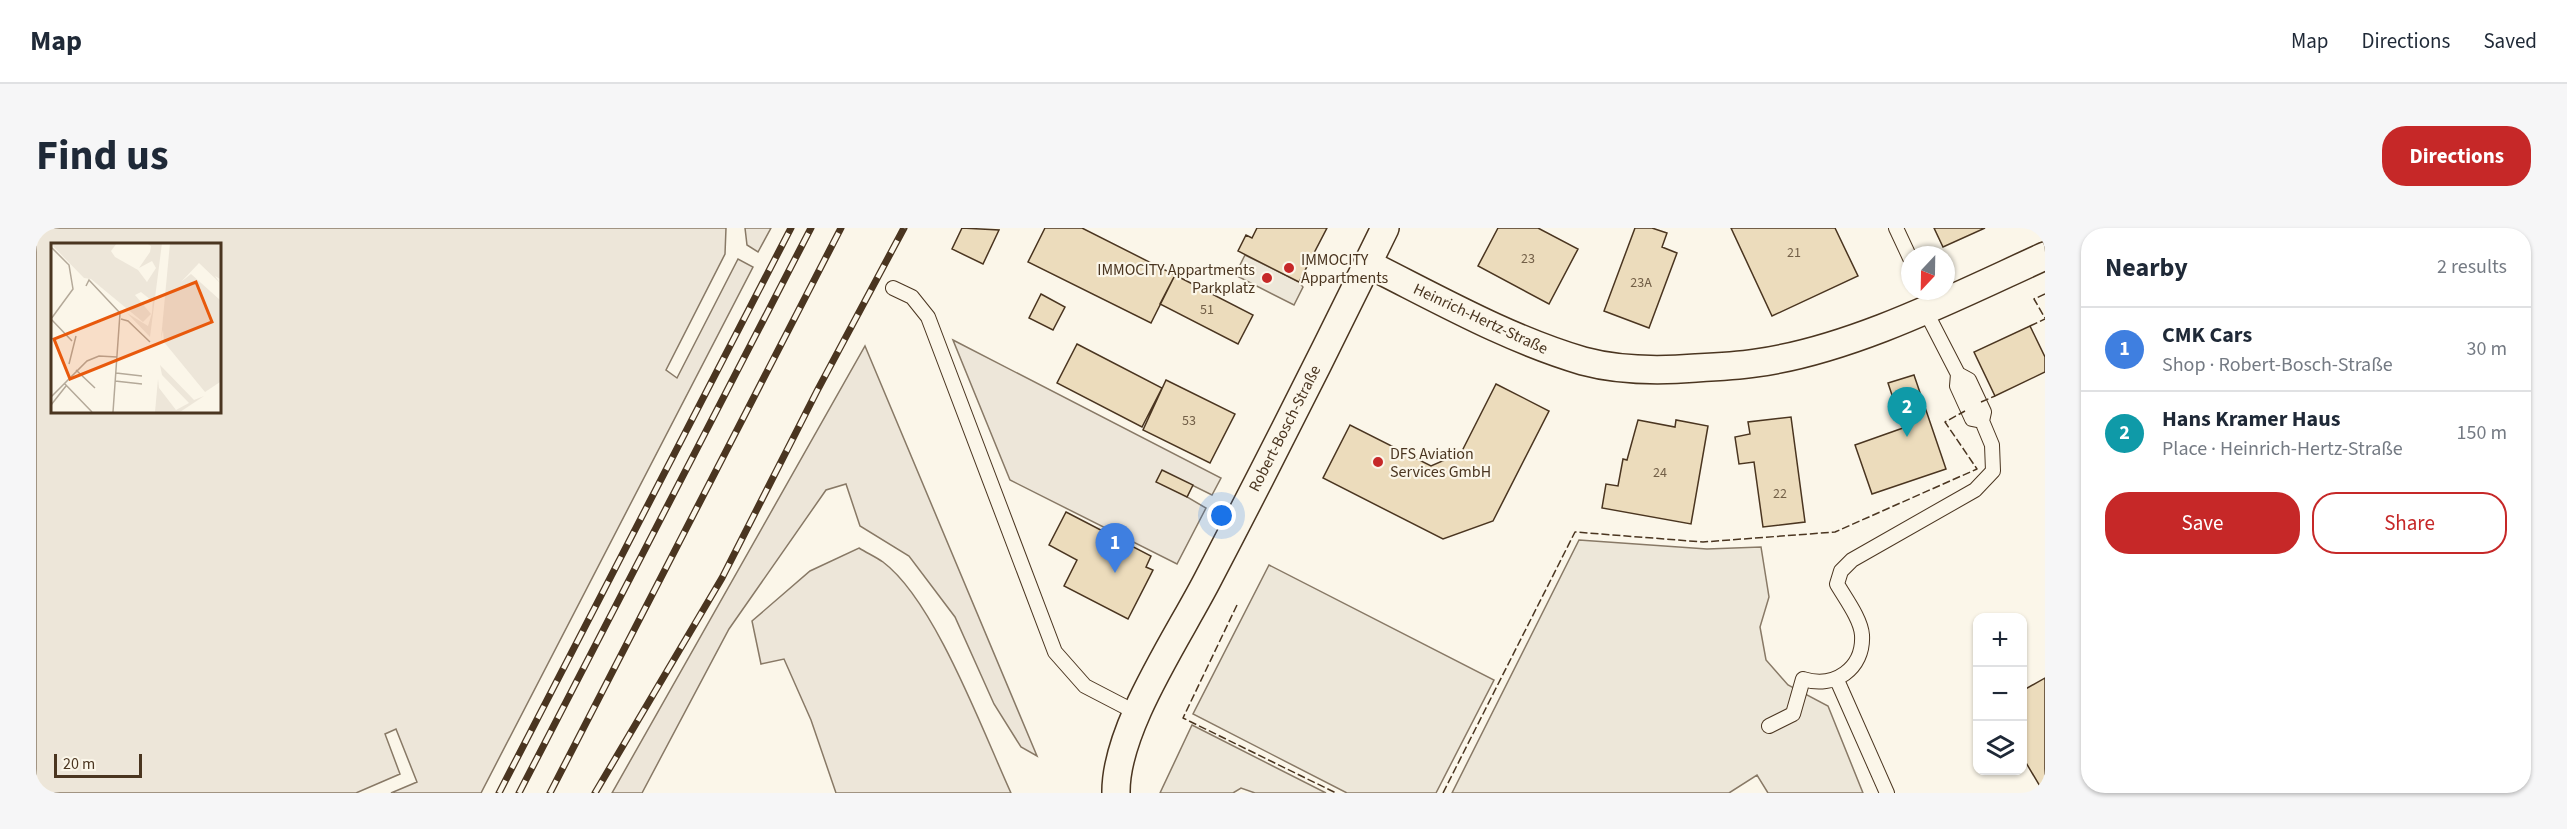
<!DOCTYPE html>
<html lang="en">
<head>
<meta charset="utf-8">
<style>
  body { margin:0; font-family:"Source Sans 3",sans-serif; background:#f6f6f7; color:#1f2937 }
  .controls { position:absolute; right:18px; bottom:18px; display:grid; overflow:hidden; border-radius:12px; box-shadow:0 2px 4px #0004 }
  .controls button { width:54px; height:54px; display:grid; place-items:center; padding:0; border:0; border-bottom:2px solid #e0e1e3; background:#fff; color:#1f2937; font:30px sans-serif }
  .compass { position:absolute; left:1865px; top:18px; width:54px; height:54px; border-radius:50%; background:#fff; box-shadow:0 2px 4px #0004; rotate:202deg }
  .scale { position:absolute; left:18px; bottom:15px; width:88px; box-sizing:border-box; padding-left:6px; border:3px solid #4a3520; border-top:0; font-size:16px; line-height:21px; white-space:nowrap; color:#4a3520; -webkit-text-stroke:4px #fbf6e9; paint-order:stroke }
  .you { position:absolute; left:1186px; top:288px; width:21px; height:21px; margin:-15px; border:4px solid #fff; border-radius:50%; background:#1a73e8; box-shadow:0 0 0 9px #1a73e833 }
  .badge { display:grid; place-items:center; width:39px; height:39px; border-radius:50%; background:#c62828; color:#fff; font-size:20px; font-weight:700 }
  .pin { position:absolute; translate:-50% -50px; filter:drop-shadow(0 2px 3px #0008) }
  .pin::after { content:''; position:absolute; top:32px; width:21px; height:18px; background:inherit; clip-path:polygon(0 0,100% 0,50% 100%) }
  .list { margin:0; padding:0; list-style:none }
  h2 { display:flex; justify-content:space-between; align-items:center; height:78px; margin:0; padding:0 24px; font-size:26px }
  h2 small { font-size:20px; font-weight:400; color:#747a83 }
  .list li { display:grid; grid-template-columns:39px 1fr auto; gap:18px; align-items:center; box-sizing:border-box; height:84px; padding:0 24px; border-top:2px solid #e0e1e3 }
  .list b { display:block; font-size:22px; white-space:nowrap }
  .list p { margin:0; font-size:20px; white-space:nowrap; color:#747a83 }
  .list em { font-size:20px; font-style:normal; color:#747a83 }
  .actions { display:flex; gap:12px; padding:18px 24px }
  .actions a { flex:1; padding:14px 0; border:2px solid #c62828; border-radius:24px; text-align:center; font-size:21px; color:#c62828 }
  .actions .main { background:#c62828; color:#fff }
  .icon { flex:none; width:33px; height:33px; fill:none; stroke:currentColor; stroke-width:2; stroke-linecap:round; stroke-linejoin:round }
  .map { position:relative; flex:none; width:2009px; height:565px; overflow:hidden; border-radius:24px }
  header { display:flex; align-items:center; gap:36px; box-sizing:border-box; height:84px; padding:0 30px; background:#fff; border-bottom:2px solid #e0e1e3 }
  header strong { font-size:28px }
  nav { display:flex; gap:33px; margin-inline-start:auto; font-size:21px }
  .intro { display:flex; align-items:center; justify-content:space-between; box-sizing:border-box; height:144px; padding:0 36px }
  h1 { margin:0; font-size:42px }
  .button { padding:15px 27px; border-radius:24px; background:#c62828; color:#fff; font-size:21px; font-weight:700 }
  main { display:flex; gap:36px; padding:0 36px }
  aside { flex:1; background:#fff; border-radius:24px; box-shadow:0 2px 4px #0004 }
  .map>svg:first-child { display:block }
  .green { fill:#ede6d9; stroke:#887966; stroke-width:1.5; fill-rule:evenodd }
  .parking { fill:#ede7d9; stroke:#887966; stroke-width:1.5 }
  .building { fill:#ecdcbc; stroke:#4a3520; stroke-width:1.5 }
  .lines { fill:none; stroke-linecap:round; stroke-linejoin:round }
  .lane-casing { stroke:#4a3520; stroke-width:16 }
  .street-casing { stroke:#4a3520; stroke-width:30 }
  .lane { stroke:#fbf6e9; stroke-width:14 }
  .street { stroke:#fbf6e9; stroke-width:27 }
  .rail-casing { stroke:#4a3520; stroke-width:7 }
  .rail { stroke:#fbf6e9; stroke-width:4.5; stroke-dasharray:14; stroke-linecap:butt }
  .fence { stroke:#4a3520; stroke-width:1.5; stroke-dasharray:8 3; stroke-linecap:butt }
  .poi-dot { fill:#c62828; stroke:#fbf6e9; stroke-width:2 }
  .labels { text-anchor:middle; stroke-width:4.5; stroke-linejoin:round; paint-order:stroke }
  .number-label { font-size:14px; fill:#725f47 }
  .poi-label { font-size:16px; fill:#4a3520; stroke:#fbf6e9; text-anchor:start }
  .street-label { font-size:16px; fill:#4a3520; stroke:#fbf6e9 }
  .inset-road { fill:none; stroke:#b4a999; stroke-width:1.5 }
  .view { fill:#e8590c; fill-opacity:0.15; stroke:#e8590c; stroke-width:3 }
  .inset-edge { fill:none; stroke:#4a3520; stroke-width:3 }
</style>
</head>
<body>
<header>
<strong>Map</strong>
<nav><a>Map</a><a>Directions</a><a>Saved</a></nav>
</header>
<div class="intro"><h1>Find us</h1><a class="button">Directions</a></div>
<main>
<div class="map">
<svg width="2009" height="565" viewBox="0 0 2009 565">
  <rect width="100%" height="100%" fill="#fbf6e9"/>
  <!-- green -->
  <path class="green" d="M0 0H690L689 26 630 142 641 150 702 31 717 39 445 565H355L381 554 360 501 349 506 364 546 320 565H0ZM16 16H183V183H16Z
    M709 0H735L722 24 711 17Z
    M917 112 1185 250 1176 267 1156 257 1151 269 1170 280 1141 336 974 252Z
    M829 118 1001 528 985 519 958 476 919 389 873 328 824 298 810 256 790 262 693 401 606 565H576Z
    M823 320C831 325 840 329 847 334 899 373 947 504 975 565H800L775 492 748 431 725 436 716 393 774 343Z"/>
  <!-- parking -->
  <path class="parking" d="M1209 27 1263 54 1267 59 1258 77 1199 47Z
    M1543 312 1671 321 1725 319 1733 369 1724 399 1730 432 1752 457 1792 478 1827 565H1732L1721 547 1693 565H1416Z
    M1233 337 1458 452 1400 565H1311L1157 486Z
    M1156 497 1290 565H1219L1205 560 1197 565H1124Z"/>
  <!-- building -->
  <path class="building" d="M926 0 963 2 947 36 916 21Z
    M1009 0H1046L1139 47 1115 95 992 34Z
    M1221 0H1291L1263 54 1202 23 1210 7 1216 10Z
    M1462 0H1502L1542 21 1513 76 1442 38Z
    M1599 0H1616L1631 5 1626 19 1641 25 1613 100 1568 83Z
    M1695 0H1799L1822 48 1736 88Z
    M1898 0H1949L1907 19Z
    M1139 47 1217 87 1202 116 1124 76Z
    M1005 66 1029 79 1017 102 993 90Z
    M1994 98 2009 129V144L1959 168 1938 124Z
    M1041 116 1126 160 1106 199 1021 155Z
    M1878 147 1910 241 1836 266 1819 217 1867 200 1852 155Z
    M1130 152 1199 186 1174 235 1107 202Z
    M1460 156 1513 183 1457 293 1407 311 1287 250 1314 197 1395 238 1425 225Z
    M1755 189 1769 294 1727 299 1718 234 1703 236 1699 209 1714 206 1712 194Z
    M1602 192 1639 199 1640 192 1672 198 1655 296 1566 280 1570 256 1582 258 1587 231 1591 232Z
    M1126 242 1157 257 1151 269 1120 254Z
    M1030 284 1115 328 1110 339 1117 342 1092 391 1028 358 1041 332 1013 317Z
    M2009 450V565H2008L1986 528V463Z"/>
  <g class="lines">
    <defs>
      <path id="lane" d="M1860 0 1874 30
        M857 60 876 69 892 89 1019 424 1049 458 1101 485
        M1889 82 1922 146 1921 158 1936 191 1946 193
        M1801 452 1851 565
        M1733 498 1757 486 1767 451C1798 461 1828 441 1826 407 1825 391 1809 370 1801 356L1805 343 1816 332 1939 262 1957 243 1956 217 1946 193 1948 184 1933 152 1922 146"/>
      <path id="street" d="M1332 36C1402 71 1472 111 1547 133 1584 143 1623 143 1660 140 1680 139 1700 138 1720 135 1816 122 1921 68 2009 28
        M1080 565C1079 500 1143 408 1173 349 1233 234 1292 117 1349 0"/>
    </defs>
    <!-- lane casing -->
    <use href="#lane" class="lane-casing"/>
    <!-- street casing -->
    <use href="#street" class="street-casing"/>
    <!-- lane -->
    <use href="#lane" class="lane"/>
    <!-- street -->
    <use href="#street" class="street"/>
    <defs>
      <path id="rail" d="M463 565 755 0
        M483 565 775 0
        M514 565 805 0
        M559 565 686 350 781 163 868 0"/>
    </defs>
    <!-- rail casing -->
    <use href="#rail" class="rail-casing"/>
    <!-- rail -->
    <use href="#rail" class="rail"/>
    <!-- fence -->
    <path class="fence" d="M2009 66 1998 71 2009 90
      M1994 98 2009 91
      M1945 174 1959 168
      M1201 377 1147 490 1300 565
      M1407 565 1539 304 1667 314 1799 304 1941 241 1909 194 1929 183"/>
  </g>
  <!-- markers -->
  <g class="poi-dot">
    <circle cx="1253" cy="40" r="6"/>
    <circle cx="1231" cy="50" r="6"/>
    <circle cx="1342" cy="234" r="6"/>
  </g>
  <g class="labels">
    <!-- number labels -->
    <g class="number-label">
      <text x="1758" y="29">21</text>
      <text x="1492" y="35">23</text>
      <text x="1605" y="59">23A</text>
      <text x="1171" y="86">51</text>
      <text x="1153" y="197">53</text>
      <text x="1624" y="249">24</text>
      <text x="1744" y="270">22</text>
    </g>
    <!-- poi labels -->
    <g class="poi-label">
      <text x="1265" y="37">IMMOCITY<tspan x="1265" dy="18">Appartments</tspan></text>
      <text x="1219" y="47" text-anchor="end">IMMOCITY Appartments<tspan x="1219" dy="18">Parkplatz</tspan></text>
      <text x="1354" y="231">DFS Aviation<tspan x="1354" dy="18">Services GmbH</tspan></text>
    </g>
    <!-- street labels -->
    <g class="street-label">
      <text transform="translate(1445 90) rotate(25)" y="6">Heinrich-Hertz-Straße</text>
      <text transform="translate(1248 200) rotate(-63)" y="6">Robert-Bosch-Straße</text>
    </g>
  </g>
  <!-- overview -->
  <g transform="translate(15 15)">
    <rect width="170" height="170" fill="#fbf6e9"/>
    <path d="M66 0 60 8 64 14 87 27 96 39 105 25 101 18 88 25 99 9 100 3 95 0H111L99 94 76 70 97 83 101 70 102 54 100 57 90 49 84 52 100 71 92 79 40 36 33 35 0 1ZM119 0H169V36L164 33 169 40 148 20 130 39 140 31 169 57V139L154 149 113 99 112 87 110 96ZM109 122 143 157 153 153 129 169H104L107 136 108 145 125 167 138 160 111 132Z" fill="#ede6d9"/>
    <path class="inset-road" d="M0 4 18 22 22 46 0 76M35 43 38 37 69 70 62 169M0 76 21 98M70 76 77 78 99 99M18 121 25 93M25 127 44 145M65 130 91 133M64 138 91 141M13 140 41 169M0 154 36 118 48 113 66 114M0 162 15 143"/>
    <path class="view" d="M145 39 161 79 19 136 3 96Z"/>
    <rect width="170" height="170" class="inset-edge"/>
  </g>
</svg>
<div class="controls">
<button>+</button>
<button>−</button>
<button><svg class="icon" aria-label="layers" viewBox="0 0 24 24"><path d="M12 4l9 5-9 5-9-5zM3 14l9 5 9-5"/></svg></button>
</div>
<svg class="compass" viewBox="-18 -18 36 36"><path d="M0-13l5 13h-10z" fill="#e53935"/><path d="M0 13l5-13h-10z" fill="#747a83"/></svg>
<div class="scale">20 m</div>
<div class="you"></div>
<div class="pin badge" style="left:1079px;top:345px;background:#3f7fe0">1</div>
<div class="pin badge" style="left:1871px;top:209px;background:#0f9aa8">2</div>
</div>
<aside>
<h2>Nearby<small>2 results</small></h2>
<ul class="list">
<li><span class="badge" style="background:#3f7fe0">1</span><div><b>CMK Cars</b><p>Shop · Robert-Bosch-Straße</p></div><em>30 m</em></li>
<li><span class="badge" style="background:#0f9aa8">2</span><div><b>Hans Kramer Haus</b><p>Place · Heinrich-Hertz-Straße</p></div><em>150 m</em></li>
</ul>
<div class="actions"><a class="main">Save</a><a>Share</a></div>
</aside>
</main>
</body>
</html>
